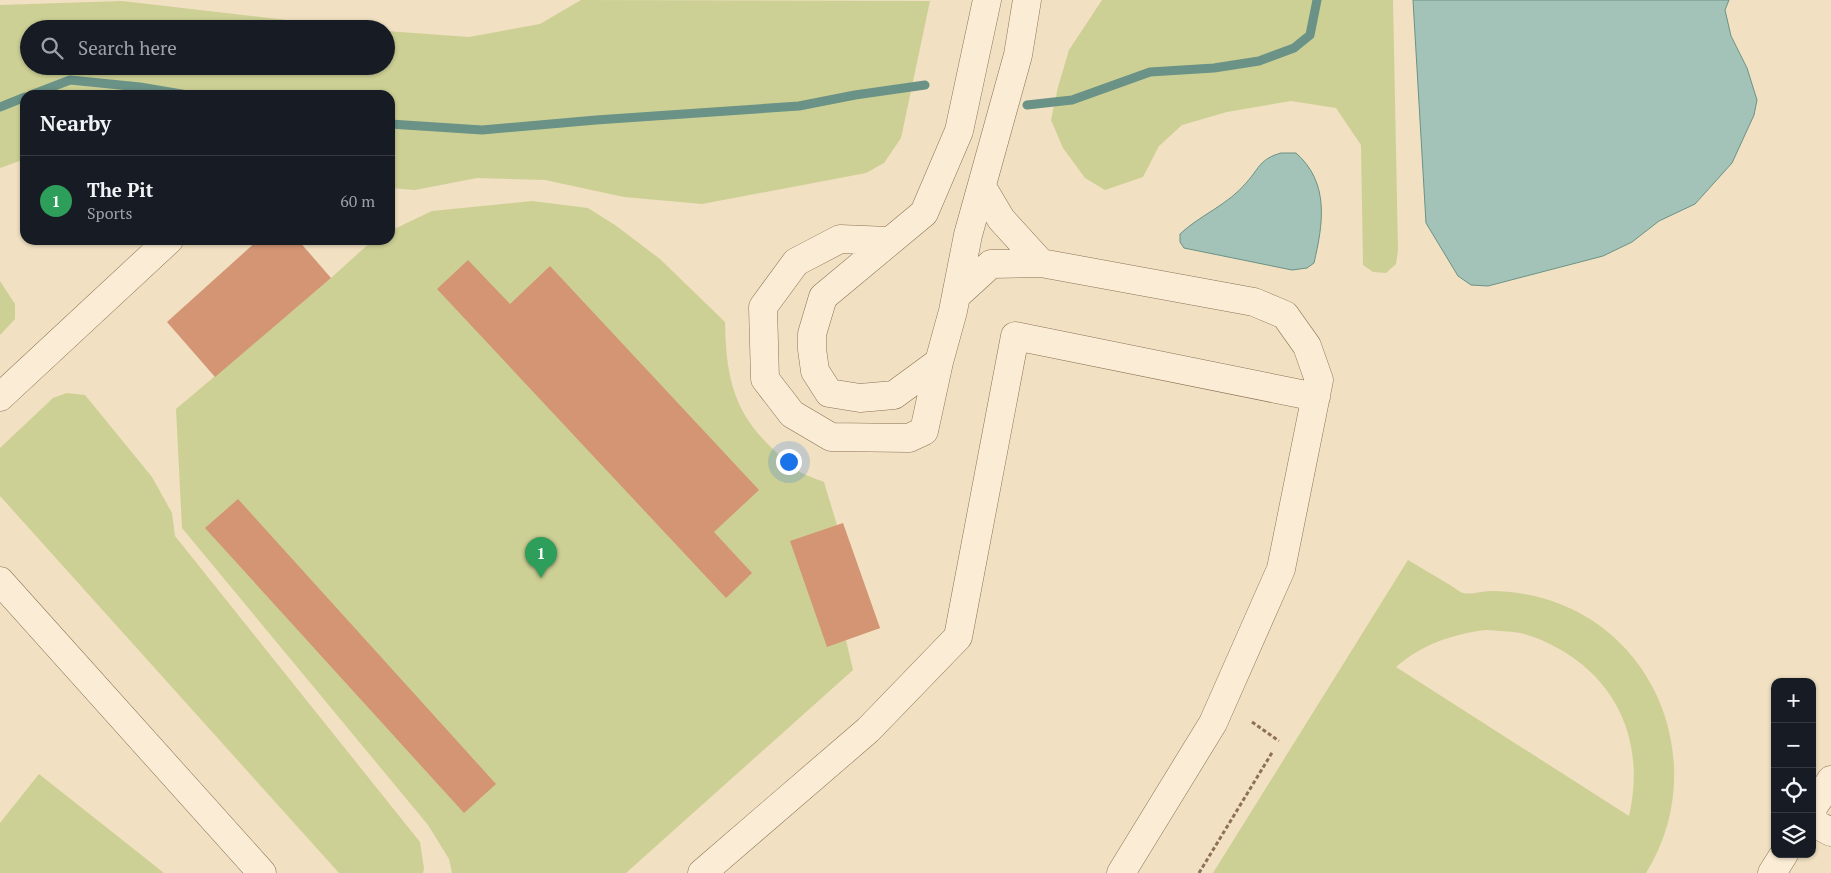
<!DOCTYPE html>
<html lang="en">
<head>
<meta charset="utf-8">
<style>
  body { margin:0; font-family:"PT Serif",serif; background:#20242c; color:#f1f3f6 }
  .controls { position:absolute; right:15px; bottom:15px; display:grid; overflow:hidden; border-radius:10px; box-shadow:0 1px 4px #0004 }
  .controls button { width:45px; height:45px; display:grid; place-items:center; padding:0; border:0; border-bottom:1px solid #363941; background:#171b24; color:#f1f3f6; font:25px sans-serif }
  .you { position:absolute; left:788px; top:461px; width:18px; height:18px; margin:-12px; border:4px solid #fff; border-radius:50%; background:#1a73e8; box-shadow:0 0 0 8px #1a73e833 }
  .badge { display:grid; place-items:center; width:32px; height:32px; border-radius:50%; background:#7c3aed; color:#fff; font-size:16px; font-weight:700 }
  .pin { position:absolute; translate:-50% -41px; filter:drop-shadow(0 1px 2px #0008) }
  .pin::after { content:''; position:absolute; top:26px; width:18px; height:15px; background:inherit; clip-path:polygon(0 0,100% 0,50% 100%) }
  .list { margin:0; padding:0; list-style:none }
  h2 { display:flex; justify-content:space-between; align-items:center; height:65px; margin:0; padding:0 20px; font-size:21px }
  h2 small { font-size:16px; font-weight:400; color:#9ea1a6 }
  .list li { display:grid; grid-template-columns:32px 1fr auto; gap:15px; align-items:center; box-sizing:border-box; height:90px; padding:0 20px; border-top:1px solid #363941 }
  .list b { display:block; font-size:19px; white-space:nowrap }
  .list p { margin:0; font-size:16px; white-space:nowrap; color:#9ea1a6 }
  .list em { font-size:16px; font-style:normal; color:#9ea1a6 }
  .icon { flex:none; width:28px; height:28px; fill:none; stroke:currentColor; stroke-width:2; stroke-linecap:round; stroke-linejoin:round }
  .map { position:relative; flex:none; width:1831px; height:873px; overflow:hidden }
  .search { position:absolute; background:#171b24; box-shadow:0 1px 4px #0004; left:20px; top:20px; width:375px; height:55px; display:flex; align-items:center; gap:12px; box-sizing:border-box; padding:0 18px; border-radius:28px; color:#9ea1a6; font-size:19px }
  .panel { position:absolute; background:#171b24; box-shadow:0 1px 4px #0004; left:20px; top:90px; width:375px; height:155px; border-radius:15px }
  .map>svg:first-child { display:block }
  .green { fill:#cdd094; fill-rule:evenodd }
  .water { fill:#a4c3b8; stroke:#6a9286 }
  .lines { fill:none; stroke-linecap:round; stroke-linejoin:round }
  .stream { stroke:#6a9286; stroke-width:9 }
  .building { fill:#d39574 }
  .minor-casing { stroke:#8d7057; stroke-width:29 }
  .path { stroke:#8d7057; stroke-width:3; stroke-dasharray:4 2.5; stroke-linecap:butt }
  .minor { stroke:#fbedd5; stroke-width:28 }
</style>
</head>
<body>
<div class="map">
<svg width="1831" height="873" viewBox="0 0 1831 873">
  <rect width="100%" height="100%" fill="#f1e0c1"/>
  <!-- green -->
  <path class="green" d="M581 0 930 1 901 138 884 163 866 173 702 204 624 197 545 180 477 178 415 190 390 188V95H25V159L0 168V5L122 1 365 29H29V66H386V31L469 37 540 24Z
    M1102 0H1393L1398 250 1396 264 1386 273 1373 272 1363 265 1361 145 1336 108 1291 101 1227 112 1182 125 1159 146 1143 177 1105 190 1085 178 1063 148 1051 120 1058 87 1069 50Z
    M532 201 588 208 615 225 660 259 725 322C726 376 733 413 775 451 781 457 788 465 795 469 804 475 814 478 824 482L837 525 880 628 846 640 853 670 626 873H452L449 859 428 825 182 528 176 409 331 278 373 240H390V231L432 211Z
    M0 281 15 304V319L0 335Z
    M67 393 85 395 152 477 172 513 175 536 420 842 424 869 423 873H339L0 496V448L53 398Z
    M1408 560C1422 568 1436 577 1450 585 1454 587 1459 592 1463 593 1471 595 1482 591 1490 591 1513 591 1538 595 1560 604 1667 646 1706 777 1646 873H1213ZM1486 630C1497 631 1509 631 1520 633 1537 637 1554 645 1569 655 1624 691 1644 752 1629 816L1396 667C1421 645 1452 634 1486 630Z
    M39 774 164 873H0V823Z"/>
  <!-- water -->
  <path class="water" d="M1413 0H1729L1725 10 1731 36 1747 68 1757 100 1754 115 1732 163 1695 204 1659 221 1632 242 1603 256 1488 286 1471 285 1458 276 1426 223Z
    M1281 153H1296C1330 183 1323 224 1314 263L1307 268 1292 270 1184 248 1180 242V234C1200 215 1228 205 1247 182 1260 167 1260 159 1281 153Z"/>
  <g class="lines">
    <!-- stream -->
    <path class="stream" d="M31 95 70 80 140 87 187 95
      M1027 105 1072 100 1150 72 1214 68 1259 61 1294 48 1310 35 1317 0
      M0 107 25 97
      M390 124 482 130 596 120 799 106 855 95 925 85"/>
  </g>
  <!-- building -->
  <path class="building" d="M258 240H298L331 278 215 377 167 322Z
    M468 260 510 304 550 266 759 490 714 532 752 573 726 598 437 289Z
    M238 499 496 784 464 813 205 528Z
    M843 523 880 628 827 647 790 541Z"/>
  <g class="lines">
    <defs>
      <path id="minor" d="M987 0 959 131 924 213 823 297 812 334V349L815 371 829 393 860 398 894 395 939 362 953 311 968 235 1018 55 1027 0
        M982 187 1001 219 1041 263
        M889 241 840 239 796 262 763 307 765 379 792 414 831 437 909 438 924 431 939 362
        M956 296 991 264 1041 263 1254 302 1285 315 1307 346 1319 380 1281 569 1213 723 1121 873
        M0 397 169 240
        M0 581 262 873
        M1812 809 1831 780
        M1812 822 1831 832
        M702 873 868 730 958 637 1015 336 1316 397
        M1772 873 1784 854"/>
    </defs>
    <!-- minor casing -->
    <use href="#minor" class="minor-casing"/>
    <!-- path -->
    <path class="path" d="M1252 722 1279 741
      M1199 873 1273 751"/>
    <!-- minor -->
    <use href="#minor" class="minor"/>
  </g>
</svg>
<div class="controls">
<button>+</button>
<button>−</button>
<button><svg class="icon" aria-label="locate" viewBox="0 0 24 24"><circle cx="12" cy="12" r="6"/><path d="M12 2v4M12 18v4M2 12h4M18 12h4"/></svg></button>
<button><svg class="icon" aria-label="layers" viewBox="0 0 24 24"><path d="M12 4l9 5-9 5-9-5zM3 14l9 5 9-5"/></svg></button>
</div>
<div class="you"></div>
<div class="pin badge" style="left:541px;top:578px;background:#2e9e5b">1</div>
<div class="search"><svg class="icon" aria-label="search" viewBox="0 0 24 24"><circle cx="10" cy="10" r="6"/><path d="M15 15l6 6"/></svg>Search here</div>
<section class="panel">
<h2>Nearby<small></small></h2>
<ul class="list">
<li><span class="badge" style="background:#2e9e5b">1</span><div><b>The Pit</b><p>Sports</p></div><em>60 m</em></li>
</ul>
</section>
</div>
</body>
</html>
